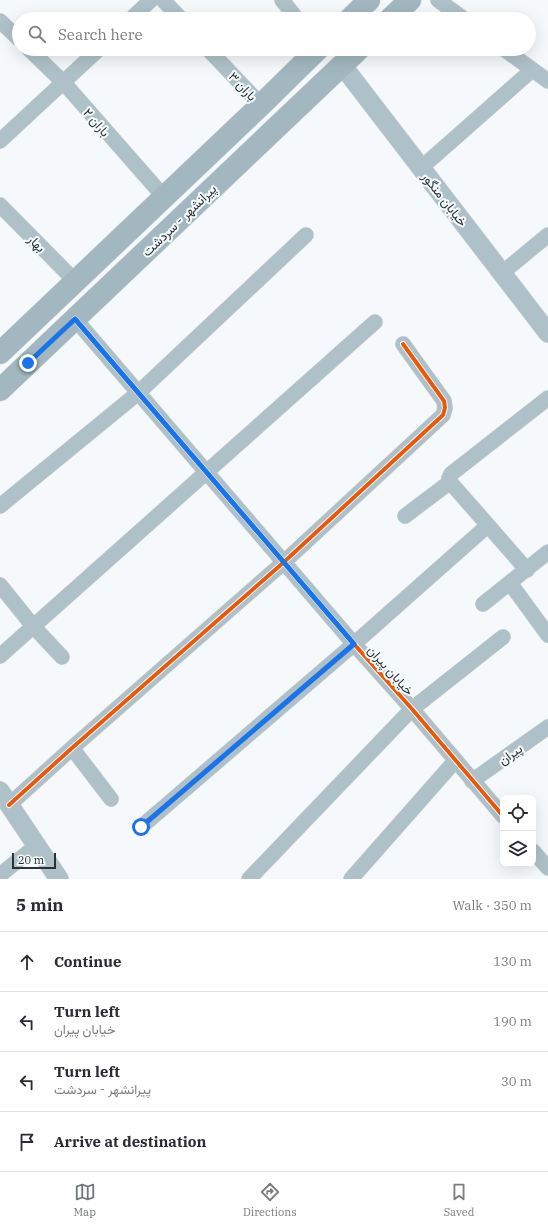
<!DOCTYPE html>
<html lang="en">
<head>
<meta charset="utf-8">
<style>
  body { margin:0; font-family:"IBM Plex Serif",Vazirmatn,serif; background:#f7f7f7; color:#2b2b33 }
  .controls { position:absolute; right:12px; bottom:12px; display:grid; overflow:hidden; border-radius:8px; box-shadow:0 4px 16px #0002 }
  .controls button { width:36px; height:36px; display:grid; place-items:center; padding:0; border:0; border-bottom:1px solid #e1e1e2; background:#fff; color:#2b2b33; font:20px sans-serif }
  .scale { position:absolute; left:12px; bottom:10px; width:44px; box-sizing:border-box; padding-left:4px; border:2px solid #283135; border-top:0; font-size:11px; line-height:14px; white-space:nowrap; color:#283135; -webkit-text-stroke:3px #f5fafc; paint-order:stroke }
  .stop { position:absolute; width:12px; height:12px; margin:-9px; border:3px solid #1a73e8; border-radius:50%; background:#fff }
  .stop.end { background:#1a73e8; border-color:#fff; box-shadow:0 1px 4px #0008 }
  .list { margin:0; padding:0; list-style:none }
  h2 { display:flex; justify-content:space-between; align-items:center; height:52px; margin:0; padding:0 16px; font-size:17px }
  h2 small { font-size:13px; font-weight:400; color:#7c7c81 }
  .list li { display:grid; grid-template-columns:26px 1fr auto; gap:12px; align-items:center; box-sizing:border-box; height:60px; padding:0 16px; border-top:1px solid #e1e1e2 }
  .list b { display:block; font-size:15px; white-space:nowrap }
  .list p { margin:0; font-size:13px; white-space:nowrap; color:#7c7c81 }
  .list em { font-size:13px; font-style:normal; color:#7c7c81 }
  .icon { flex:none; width:22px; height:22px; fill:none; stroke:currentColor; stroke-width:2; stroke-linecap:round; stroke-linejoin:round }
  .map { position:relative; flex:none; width:548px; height:879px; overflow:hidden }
  .search { position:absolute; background:#fff; box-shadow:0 4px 16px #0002; left:12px; right:12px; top:12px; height:44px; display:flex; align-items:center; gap:10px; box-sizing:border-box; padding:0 14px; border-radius:22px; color:#7c7c81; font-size:15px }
  .sheet { height:292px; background:#fff }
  nav { display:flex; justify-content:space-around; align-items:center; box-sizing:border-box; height:56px; border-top:1px solid #e1e1e2; background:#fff; font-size:11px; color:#7c7c81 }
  nav a { display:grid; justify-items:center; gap:2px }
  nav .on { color:#70777a }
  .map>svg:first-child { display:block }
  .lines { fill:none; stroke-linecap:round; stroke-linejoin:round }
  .minor-casing { stroke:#d2d5d7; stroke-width:16 }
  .tertiary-casing { stroke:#d2d5d7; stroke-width:20 }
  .primary-casing { stroke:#d2d5d7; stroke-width:23 }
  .minor { stroke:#afc1c8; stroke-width:15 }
  .tertiary { stroke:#afc1c8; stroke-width:19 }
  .primary { stroke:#a2b7bf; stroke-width:22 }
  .cycleway-casing { stroke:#f5fafc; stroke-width:6 }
  .cycleway { stroke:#e8590c; stroke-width:4 }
  .route { stroke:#1a73e8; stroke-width:5 }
  .labels { text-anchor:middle; stroke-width:4; stroke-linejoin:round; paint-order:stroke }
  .street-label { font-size:13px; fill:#283135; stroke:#f5fafc }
</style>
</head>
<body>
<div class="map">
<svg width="548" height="879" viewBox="0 0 548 879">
  <rect width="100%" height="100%" fill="#f6f9fb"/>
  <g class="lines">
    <defs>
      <path id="minor" d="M163 0 181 19
        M282 0 297 19
        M438 0 464 19
        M131 19 151 0
        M0 21 19 39
        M29 49 64 83 164 197
        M208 49 261 105
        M504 49 548 81
        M0 141 99 49
        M421 168 532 70
        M0 205 75 281
        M502 273 548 235
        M75 319 354 644 412 709 503 816
        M0 506 138 393 306 235
        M405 516 450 482
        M486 523 527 570
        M510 583 548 635
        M0 585 33 626 62 657
        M483 604 548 552
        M0 656 375 322
        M72 748 111 799
        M472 781 548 727
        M9 805 72 748 284 562 443 415 445 408 444 401 403 344
        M141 827 354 644 486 527V523L450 482 449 478 451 474 548 398
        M533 851 548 868
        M0 875 36 846
        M249 879 412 709 503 637
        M351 879 455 761"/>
      <path id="tertiary" d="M342 65 548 333
        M0 791 59 879"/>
      <path id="primary" d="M350 19 369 0
        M390 19 410 0
        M0 353 261 105 318 49
        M0 390 359 49"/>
    </defs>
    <!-- minor casing -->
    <use href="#minor" class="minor-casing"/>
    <!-- tertiary casing -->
    <use href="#tertiary" class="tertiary-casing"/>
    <!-- primary casing -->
    <use href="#primary" class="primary-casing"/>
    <!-- minor -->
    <use href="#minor" class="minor"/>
    <!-- tertiary -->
    <use href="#tertiary" class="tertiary"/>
    <!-- primary -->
    <use href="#primary" class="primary"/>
    <defs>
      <path id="cycleway" d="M75 319 354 644 412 709 503 816
        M9 805 72 748 284 562 443 415 445 408 444 401 403 344"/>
    </defs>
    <!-- cycleway casing -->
    <use href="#cycleway" class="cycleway-casing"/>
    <!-- cycleway -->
    <use href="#cycleway" class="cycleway"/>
  </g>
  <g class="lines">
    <!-- route -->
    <path class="route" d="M28 363 75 319 354 644 141 827"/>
  </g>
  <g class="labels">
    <!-- street labels -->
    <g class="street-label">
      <text transform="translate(243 86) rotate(47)" y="5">باران ۳</text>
      <text transform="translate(97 122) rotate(49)" y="5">باران ۲</text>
      <text transform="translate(445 199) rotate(52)" y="5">خیابان منگور</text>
      <text transform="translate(179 220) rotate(-44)" y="5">پیرانشهر - سردشت</text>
      <text transform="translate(37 243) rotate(45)" y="5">بهار</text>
      <text transform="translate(391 670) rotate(48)" y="5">خیابان پیران</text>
      <text transform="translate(510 754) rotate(-35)" y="5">پیران</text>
    </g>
  </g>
</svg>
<div class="controls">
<button><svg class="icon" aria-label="locate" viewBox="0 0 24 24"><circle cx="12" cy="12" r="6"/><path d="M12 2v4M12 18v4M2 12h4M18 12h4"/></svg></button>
<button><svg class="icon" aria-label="layers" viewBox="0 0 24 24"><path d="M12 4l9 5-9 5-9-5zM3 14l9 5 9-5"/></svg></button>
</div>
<div class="scale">20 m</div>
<div class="stop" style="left:141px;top:827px"></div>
<div class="stop end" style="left:28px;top:363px"></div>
<div class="search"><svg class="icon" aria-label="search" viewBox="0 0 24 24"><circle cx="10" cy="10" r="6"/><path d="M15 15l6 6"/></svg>Search here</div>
</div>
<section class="sheet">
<h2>5 min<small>Walk · 350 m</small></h2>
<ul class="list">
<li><svg class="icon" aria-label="ahead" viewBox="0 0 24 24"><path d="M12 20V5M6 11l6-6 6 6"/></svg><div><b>Continue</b></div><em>130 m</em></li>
<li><svg class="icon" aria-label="left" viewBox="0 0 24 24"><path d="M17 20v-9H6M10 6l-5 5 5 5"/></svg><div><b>Turn left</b><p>خیابان پیران</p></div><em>190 m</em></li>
<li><svg class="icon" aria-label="left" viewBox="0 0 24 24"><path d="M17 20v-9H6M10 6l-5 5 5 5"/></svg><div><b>Turn left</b><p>پیرانشهر - سردشت</p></div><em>30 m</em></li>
<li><svg class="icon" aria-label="arrive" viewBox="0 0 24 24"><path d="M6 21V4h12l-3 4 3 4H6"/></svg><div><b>Arrive at destination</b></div></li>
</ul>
</section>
<nav>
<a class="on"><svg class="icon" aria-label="map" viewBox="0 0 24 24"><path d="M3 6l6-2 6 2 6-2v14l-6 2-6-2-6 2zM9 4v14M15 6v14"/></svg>Map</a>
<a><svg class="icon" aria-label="directions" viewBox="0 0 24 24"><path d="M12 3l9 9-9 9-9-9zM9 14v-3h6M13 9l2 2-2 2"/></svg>Directions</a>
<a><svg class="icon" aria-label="saved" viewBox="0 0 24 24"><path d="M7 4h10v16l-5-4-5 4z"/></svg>Saved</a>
</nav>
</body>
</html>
